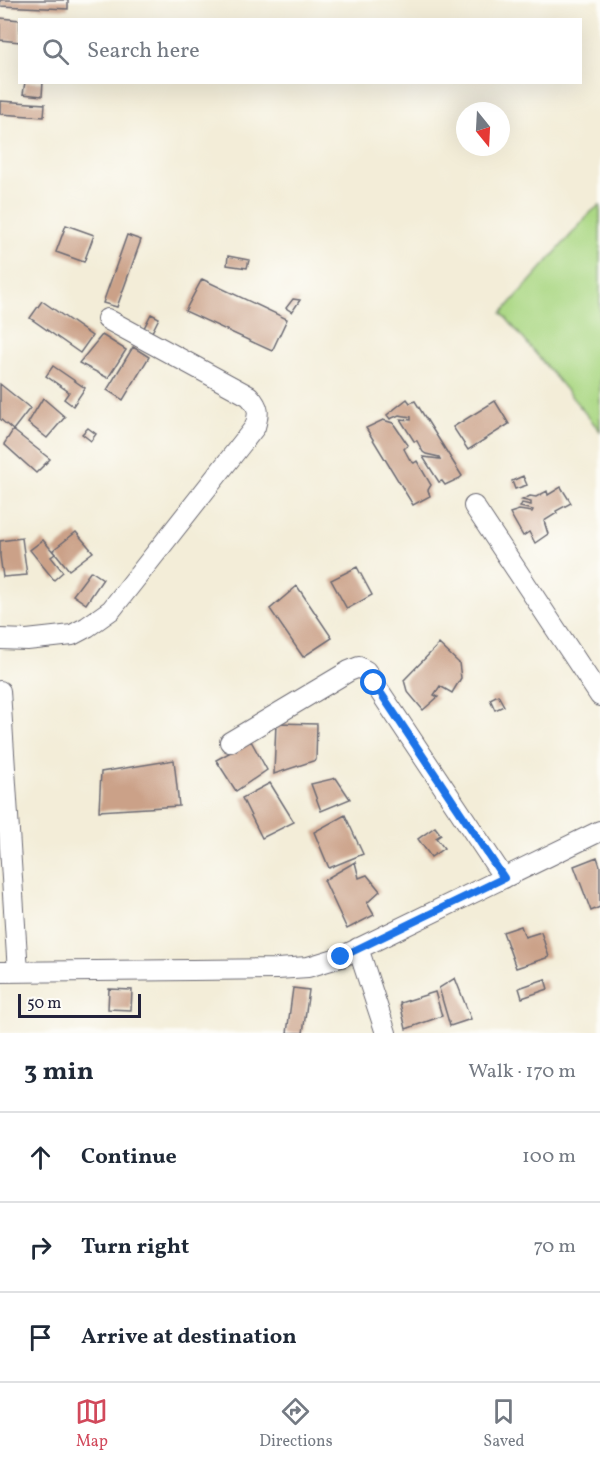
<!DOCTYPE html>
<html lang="en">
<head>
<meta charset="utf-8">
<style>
  body { margin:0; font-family:Vollkorn,serif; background:#f2f2f3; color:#1f2937 }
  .compass { position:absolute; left:456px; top:102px; width:54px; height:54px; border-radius:50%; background:#fff; box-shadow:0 6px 24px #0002; rotate:162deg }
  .scale { position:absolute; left:18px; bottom:15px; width:123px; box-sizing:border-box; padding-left:6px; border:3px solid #22223b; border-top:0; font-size:16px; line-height:21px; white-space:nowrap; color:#22223b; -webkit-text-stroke:4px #fdfcf7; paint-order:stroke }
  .stop { position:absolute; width:18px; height:18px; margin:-14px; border:4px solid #1a73e8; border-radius:50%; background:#fff }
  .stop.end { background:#1a73e8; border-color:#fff; box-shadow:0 2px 6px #0008 }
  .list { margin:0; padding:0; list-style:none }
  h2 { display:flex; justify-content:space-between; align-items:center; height:78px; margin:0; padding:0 24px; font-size:26px }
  h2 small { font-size:20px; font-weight:400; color:#747a83 }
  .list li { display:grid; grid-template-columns:39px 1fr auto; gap:18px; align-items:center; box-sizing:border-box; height:90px; padding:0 24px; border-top:2px solid #e0e1e3 }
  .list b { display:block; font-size:22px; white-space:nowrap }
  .list em { font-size:20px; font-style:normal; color:#747a83 }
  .icon { flex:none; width:33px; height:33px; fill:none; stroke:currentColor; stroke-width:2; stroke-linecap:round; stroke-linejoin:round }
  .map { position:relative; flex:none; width:600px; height:1033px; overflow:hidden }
  .search { position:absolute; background:#fff; box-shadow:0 6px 24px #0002; left:18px; right:18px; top:18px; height:66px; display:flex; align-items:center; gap:15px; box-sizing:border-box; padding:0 21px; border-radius:0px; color:#747a83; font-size:22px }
  .sheet { height:348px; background:#fff }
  nav { display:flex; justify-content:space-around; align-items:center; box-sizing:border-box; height:84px; border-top:2px solid #e0e1e3; background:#fff; font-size:16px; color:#747a83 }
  nav a { display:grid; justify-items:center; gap:3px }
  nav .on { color:#d1495b }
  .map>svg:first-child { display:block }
  .green { fill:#acd885; stroke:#677d60; stroke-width:1.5 }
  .building { fill:#cba188 }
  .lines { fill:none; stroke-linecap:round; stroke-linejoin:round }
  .minor-casing { stroke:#6b6972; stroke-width:22 }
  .minor { stroke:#fff; stroke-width:20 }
  .route { stroke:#1a73e8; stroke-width:8 }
</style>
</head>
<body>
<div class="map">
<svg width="600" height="1033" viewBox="0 0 600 1033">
  <rect width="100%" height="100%" fill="#fdfcf7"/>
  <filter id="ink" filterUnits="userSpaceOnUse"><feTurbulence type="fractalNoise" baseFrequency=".0167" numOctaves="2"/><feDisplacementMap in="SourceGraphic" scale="12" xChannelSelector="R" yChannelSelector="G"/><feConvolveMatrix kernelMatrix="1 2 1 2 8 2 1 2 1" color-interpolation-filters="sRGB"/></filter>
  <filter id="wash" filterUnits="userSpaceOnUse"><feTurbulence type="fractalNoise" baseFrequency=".008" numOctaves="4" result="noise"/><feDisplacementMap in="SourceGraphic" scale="24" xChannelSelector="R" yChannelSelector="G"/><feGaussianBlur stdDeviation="1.35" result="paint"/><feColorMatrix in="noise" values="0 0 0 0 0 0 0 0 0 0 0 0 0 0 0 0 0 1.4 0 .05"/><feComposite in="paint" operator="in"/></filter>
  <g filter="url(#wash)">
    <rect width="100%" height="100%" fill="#f3edd8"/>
    <!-- green -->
    <path class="green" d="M600 205V431L502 313 591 212Z"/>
    <g id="blocks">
      <!-- building -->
      <path class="building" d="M0 0H68V9L0 6Z
        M0 18 20 20V42L0 40Z
        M25 82H43L42 96 23 94Z
        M0 101 45 104 44 117 0 114Z
        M66 225 94 235 84 262 56 252Z
        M127 235 141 240 117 307 103 303Z
        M228 256 249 260 247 268 227 265Z
        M202 279 287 319 272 351 185 311Z
        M293 299 300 300 292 312 286 308Z
        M42 301 92 336 80 353 30 318Z
        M151 314 159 318 152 332 144 328Z
        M102 335 126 350 108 378 79 363Z
        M133 347 149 357 123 400 107 390Z
        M53 366 85 388 73 406 64 399 69 392 46 376Z
        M0 384 30 408 13 430 0 419Z
        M43 398 65 417 47 438 28 423Z
        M407 399 410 403 415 401 423 414 462 476 460 478 445 485 442 481 439 482 423 457 440 459 439 457 426 454 423 452 417 441H414L400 419 411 420V417L399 415 390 419 387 415Z
        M495 401 509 424 468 450 453 427Z
        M383 420 393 423 408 445 404 449 410 460 414 463 417 461 431 485 428 490 430 496 413 505 366 428Z
        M88 428 96 434 91 441 82 434Z
        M13 430 50 459 36 473 4 444Z
        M523 476 527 485 515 489 512 481Z
        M561 487 571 503 556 511 557 513 544 521 548 534 535 543 529 532 523 536 510 513 519 510 532 512 533 510 520 507 522 503 531 505V502L522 500 530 496 536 497 547 491 548 495Z
        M76 532 93 552 69 570 53 550Z
        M22 538 27 575 3 577 0 556V541Z
        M43 540 55 554 51 557 63 572 54 580 30 550Z
        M357 567 372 595 347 609 331 580Z
        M91 571 103 579 86 604 73 595Z
        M297 586 332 638 303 657 270 609Z
        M439 644 459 663 461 678 452 693 440 686 434 695 438 697 423 710 407 691 404 680Z
        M498 695 504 706 495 710 490 699Z
        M276 723 317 724 316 760 274 774Z
        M251 741 267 770 236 791 216 760Z
        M174 760 179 806 99 811 101 772Z
        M336 778 350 799 321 811 311 784Z
        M270 783 294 822 262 838 242 798Z
        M345 815 363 854 329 868 314 832Z
        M435 827 441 835 436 838 444 848 431 857 418 839Z
        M597 857 600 866V907L591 911 574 866Z
        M355 862 359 878 367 875 380 891 367 903 374 915 347 929 324 880Z
        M521 926 525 937 541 932 549 957 516 968 503 932Z
        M455 978 471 1019 450 1026 439 988Z
        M545 979 548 989 522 998 519 988Z
        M293 988 309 990 303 1033H287Z
        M109 989 132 990 131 1010 108 1009Z
        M435 992 442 1016 406 1029 400 1003Z"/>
    </g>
  </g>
  <g filter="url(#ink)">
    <use href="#blocks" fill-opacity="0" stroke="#6b6972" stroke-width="1.5"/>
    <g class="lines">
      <defs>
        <path id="minor" d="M474 506 600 696
          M0 639 27 640 72 635 87 627 111 610 255 427C259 413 260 408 249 396L107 319
          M0 691 18 972
          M230 742 349 671 359 667 366 671 504 878
          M358 948 386 1033
          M0 972 277 969 308 967 341 957 600 831"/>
      </defs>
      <!-- minor casing -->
      <use href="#minor" class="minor-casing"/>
      <!-- minor -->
      <use href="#minor" class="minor"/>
    </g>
  </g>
  <g class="lines" filter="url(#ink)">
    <!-- route -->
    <path class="route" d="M341 957 504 878 374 683"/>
  </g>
</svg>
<svg class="compass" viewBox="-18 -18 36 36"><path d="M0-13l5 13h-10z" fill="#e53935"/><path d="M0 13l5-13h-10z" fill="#747a83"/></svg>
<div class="scale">50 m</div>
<div class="stop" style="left:374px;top:683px"></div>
<div class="stop end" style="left:341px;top:957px"></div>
<div class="search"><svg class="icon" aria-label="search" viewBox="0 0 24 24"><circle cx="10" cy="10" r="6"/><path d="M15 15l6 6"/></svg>Search here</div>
</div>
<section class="sheet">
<h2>3 min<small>Walk · 170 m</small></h2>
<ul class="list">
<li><svg class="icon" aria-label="ahead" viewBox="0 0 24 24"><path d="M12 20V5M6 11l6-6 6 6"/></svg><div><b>Continue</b></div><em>100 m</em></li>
<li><svg class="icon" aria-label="right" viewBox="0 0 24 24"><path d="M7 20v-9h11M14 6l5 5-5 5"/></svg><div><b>Turn right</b></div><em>70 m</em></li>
<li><svg class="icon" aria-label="arrive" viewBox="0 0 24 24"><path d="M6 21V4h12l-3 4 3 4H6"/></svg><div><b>Arrive at destination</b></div></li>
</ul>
</section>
<nav>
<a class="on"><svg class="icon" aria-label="map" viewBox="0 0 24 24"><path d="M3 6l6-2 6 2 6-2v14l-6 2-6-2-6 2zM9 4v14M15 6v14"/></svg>Map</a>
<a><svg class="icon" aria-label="directions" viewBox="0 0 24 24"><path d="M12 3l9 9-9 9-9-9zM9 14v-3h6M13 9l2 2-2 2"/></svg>Directions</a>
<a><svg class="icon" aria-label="saved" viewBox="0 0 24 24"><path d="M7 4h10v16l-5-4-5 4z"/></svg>Saved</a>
</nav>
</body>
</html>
